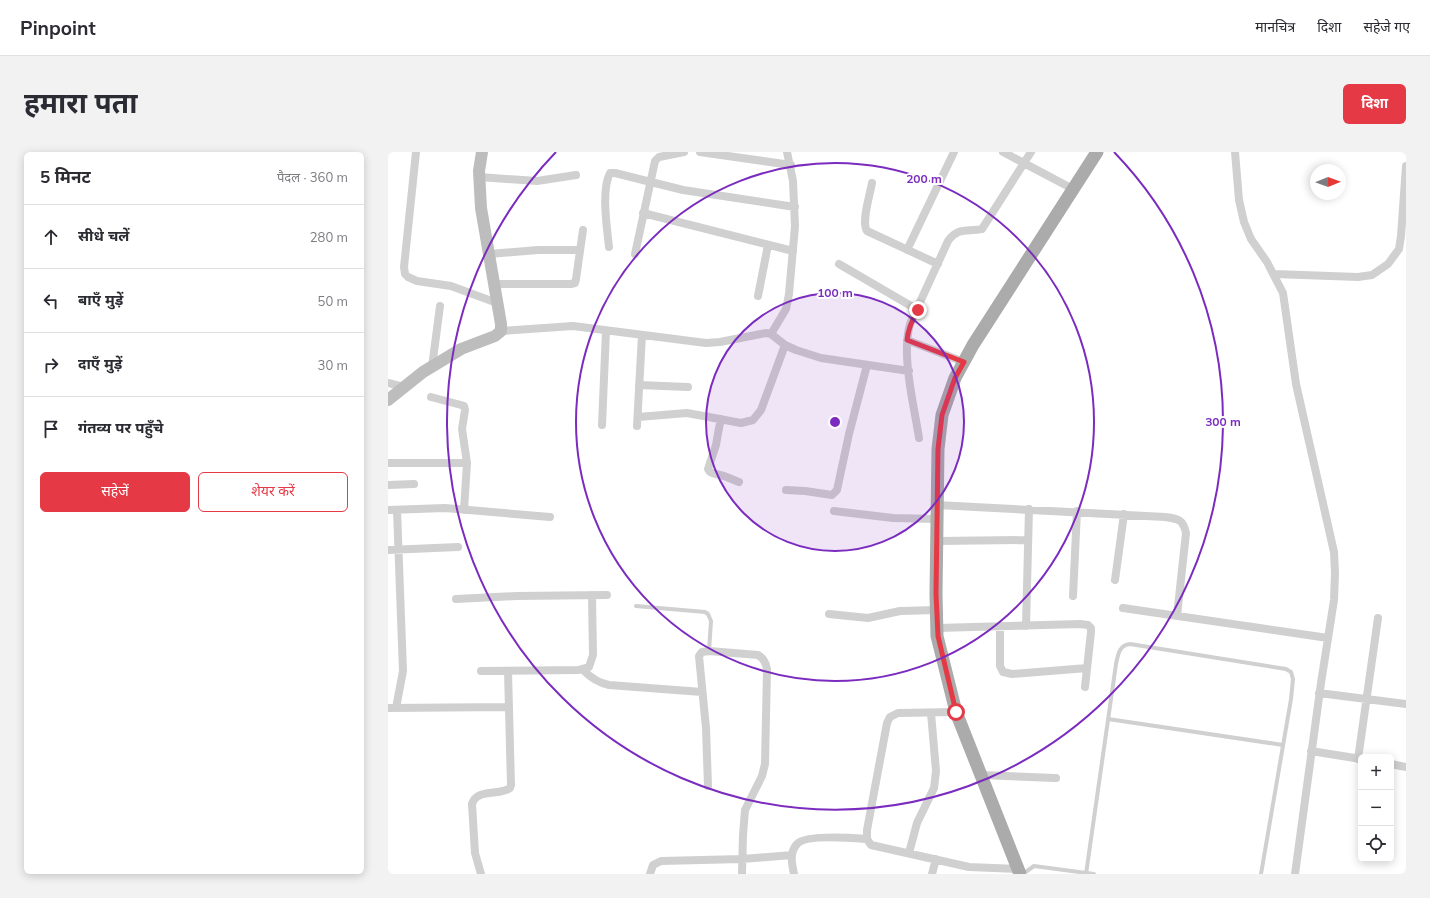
<!DOCTYPE html>
<html lang="hi">
<head>
<meta charset="utf-8">
<style>
  body { margin:0; font-family:Mulish,"Noto Sans Devanagari",sans-serif; background:#f2f2f3; color:#2b2b33 }
  .controls { position:absolute; right:12px; bottom:12px; display:grid; overflow:hidden; border-radius:6px; box-shadow:0 2px 10px #0003 }
  .controls button { width:36px; height:36px; display:grid; place-items:center; padding:0; border:0; border-bottom:1px solid #e1e1e2; background:#fff; color:#2b2b33; font:20px sans-serif }
  .compass { position:absolute; left:922px; top:12px; width:36px; height:36px; border-radius:50%; background:#fff; box-shadow:0 2px 10px #0003; rotate:89deg }
  .stop { position:absolute; width:12px; height:12px; margin:-9px; border:3px solid #e63946; border-radius:50%; background:#fff }
  .stop.end { background:#e63946; border-color:#fff; box-shadow:0 1px 4px #0008 }
  .list { margin:0; padding:0; list-style:none }
  h2 { display:flex; justify-content:space-between; align-items:center; height:52px; margin:0; padding:0 16px; font-size:17px }
  h2 small { font-size:13px; font-weight:400; color:#7c7c81 }
  .list li { display:grid; grid-template-columns:26px 1fr auto; gap:12px; align-items:center; box-sizing:border-box; height:64px; padding:0 16px; border-top:1px solid #e1e1e2 }
  .list b { display:block; font-size:15px; white-space:nowrap }
  .list em { font-size:13px; font-style:normal; color:#7c7c81 }
  .actions { display:flex; gap:8px; padding:12px 16px }
  .actions a { flex:1; padding:9px 0; border:1px solid #e63946; border-radius:6px; text-align:center; font-size:14px; color:#e63946 }
  .actions .main { background:#e63946; color:#fff }
  .icon { flex:none; width:22px; height:22px; fill:none; stroke:currentColor; stroke-width:2; stroke-linecap:round; stroke-linejoin:round }
  .map { position:relative; flex:none; width:1018px; height:722px; overflow:hidden; border-radius:6px }
  header { display:flex; align-items:center; gap:24px; box-sizing:border-box; height:56px; padding:0 20px; background:#fff; border-bottom:1px solid #e1e1e2 }
  header strong { font-size:19px }
  nav { display:flex; gap:22px; margin-inline-start:auto; font-size:14px }
  .intro { display:flex; align-items:center; justify-content:space-between; box-sizing:border-box; height:96px; padding:0 24px }
  h1 { margin:0; font-size:28px }
  .button { padding:10px 18px; border-radius:6px; background:#e63946; color:#fff; font-size:14px; font-weight:700 }
  main { display:flex; gap:24px; padding:0 24px }
  aside { flex:1; background:#fff; border-radius:6px; box-shadow:0 2px 10px #0003 }
  .map>svg:first-child { display:block }
  .lines { fill:none; stroke-linecap:round; stroke-linejoin:round }
  .lane { stroke:#d0d0d0; stroke-width:4 }
  .street { stroke:#d0d0d0; stroke-width:8 }
  .secondary { stroke:#bdbdbd; stroke-width:12 }
  .primary { stroke:#ababab; stroke-width:13 }
  .route { stroke:#e63946; stroke-width:5 }
  .ring { fill:none; stroke:#7b2cbf; stroke-width:2 }
  .centre { fill:#7b2cbf; stroke:#fff; stroke-width:2 }
  .ring-label { font-size:12px; text-anchor:middle; font-weight:bold; fill:#7b2cbf; stroke:#fff; stroke-width:4; stroke-linejoin:round; paint-order:stroke }
</style>
</head>
<body>
<header>
<strong>Pinpoint</strong>
<nav><a>मानचित्र</a><a>दिशा</a><a>सहेजे गए</a></nav>
</header>
<div class="intro"><h1>हमारा पता</h1><a class="button">दिशा</a></div>
<main>
<aside>
<h2>5 मिनट<small>पैदल · 360 m</small></h2>
<ul class="list">
<li><svg class="icon" aria-label="ahead" viewBox="0 0 24 24"><path d="M12 20V5M6 11l6-6 6 6"/></svg><div><b>सीधे चलें</b></div><em>280 m</em></li>
<li><svg class="icon" aria-label="left" viewBox="0 0 24 24"><path d="M17 20v-9H6M10 6l-5 5 5 5"/></svg><div><b>बाएँ मुड़ें</b></div><em>50 m</em></li>
<li><svg class="icon" aria-label="right" viewBox="0 0 24 24"><path d="M7 20v-9h11M14 6l5 5-5 5"/></svg><div><b>दाएँ मुड़ें</b></div><em>30 m</em></li>
<li><svg class="icon" aria-label="arrive" viewBox="0 0 24 24"><path d="M6 21V4h12l-3 4 3 4H6"/></svg><div><b>गंतव्य पर पहुँचे</b></div></li>
</ul>
<div class="actions"><a class="main">सहेजें</a><a>शेयर करें</a></div>
</aside>
<div class="map">
<svg width="1018" height="722" viewBox="0 0 1018 722">
  <rect width="100%" height="100%" fill="#fff"/>
  <g class="lines">
    <!-- lane -->
    <path class="lane" d="M248 454 317 460 320 462 323 469 321 499
      M720 567 895 593
      M639 719 646 714 706 722
      M698 722 728 512C730 503 731 493 742 492L898 517 903 520 905 527 903 547 873 722"/>
    <!-- street -->
    <path class="street" d="M28 0 16 115 17 122 20 125 29 129 63 134 109 151
      M312 0 403 13
      M615 0 685 37
      M847 0 851 48 856 70 863 87 879 110 895 141 908 232 946 400 947 421 946 448 933 531 907 722
      M91 25 149 29 188 23
      M484 31C482 43 473 70 479 79L550 112
      M255 61 405 99
      M221 95C219 76 213 38 222 21H227L295 38 407 55
      M519 98 566 0
      M101 102 150 98H192
      M247 102 267 9 271 5 296 0
      M451 112 530 158
      M886 122 970 125 984 123 1000 112 1011 97 1013 84 1018 14
      M106 132H183L187 131 188 127 195 78
      M370 144 380 93
      M113 179 185 174 318 191 332 190 378 181 383 182 397 193 408 198 433 206 521 219
      M383 182 398 157 401 142 407 74 405 29 399 0
      M519 188 576 210
      M44 215 52 154
      M0 231 16 235
      M251 233 300 235
      M43 245 73 253 76 254 77 258 74 277 79 311 76 358
      M250 265 299 261 353 271 365 268 373 258 397 193
      M333 267 331 276 328 293 320 317 322 320 324 321 336 324 351 330
      M214 273 218 179
      M249 274 254 183
      M531 286C526 253 513 204 522 172L560 89C570 75 579 80 594 77L643 0
      M0 311H79
      M0 333 26 332
      M398 338 417 339 444 343 449 338 461 282 479 213
      M549 353 777 365C790 367 795 367 798 381L789 464
      M0 358 57 356 162 365
      M446 359 505 366 549 367
      M549 389 640 388
      M0 398 70 395
      M727 428 736 362
      M685 444 689 359
      M68 447 128 444 219 443
      M735 456 940 486
      M441 462 480 466 512 459 549 458
      M612 474V514L615 520 624 522 699 516
      M638 474 641 357
      M549 476 692 472 700 473 703 476V480L697 535
      M195 518C203 526 210 531 221 533L314 540
      M93 519 190 518 201 515 205 503 204 443
      M931 541 1018 552
      M0 556 121 555
      M8 556 15 519 9 358
      M568 560 510 561 502 565 499 571 479 678V687L483 693 581 715 630 717
      M923 599 973 607
      M970 607 990 466
      M1003 612 1018 615
      M593 623 668 626
      M320 634 318 576 311 504 314 500 321 499 370 503C375 506 378 511 379 517L377 612 374 624 357 658 355 683 354 722
      M521 701 529 671 546 636 548 619 543 561
      M93 722 87 701 84 652C89 636 111 644 122 636L123 633 120 519
      M262 722 265 713 273 709 354 707 404 703
      M406 722C404 712 401 701 409 692 417 682 466 686 479 687
      M544 722 548 707"/>
    <!-- secondary -->
    <path class="secondary" d="M0 248 35 220 73 197 107 184 113 179V172L93 56 91 19 94 0"/>
    <!-- primary -->
    <path class="primary" d="M632 722 568 560 549 484 548 442 550 297 554 263 567 226 585 193 709 0"/>
  </g>
  <g class="lines">
    <!-- route -->
    <path class="route" d="M530 158C524 168 520 177 519 188L576 210 567 226 554 263 550 297 548 442 550 484 568 560"/>
  </g>
  <!-- distance rings -->
  <circle cx="447" cy="270" r="129" fill="#7b2cbf" fill-opacity=".12"/>
  <g class="ring">
    <circle cx="447" cy="270" r="129"/>
    <circle cx="447" cy="270" r="259"/>
    <path d="M726 0A388 388 0 1 1 168 0"/>
  </g>
  <circle cx="447" cy="270" r="6" class="centre"/>
  <g class="ring-label">
    <text x="536" y="31">200 m</text>
    <text x="447" y="145">100 m</text>
    <text x="835" y="274">300 m</text>
  </g>
</svg>
<div class="controls">
<button>+</button>
<button>−</button>
<button><svg class="icon" aria-label="locate" viewBox="0 0 24 24"><circle cx="12" cy="12" r="6"/><path d="M12 2v4M12 18v4M2 12h4M18 12h4"/></svg></button>
</div>
<svg class="compass" viewBox="-18 -18 36 36"><path d="M0-13l5 13h-10z" fill="#e53935"/><path d="M0 13l5-13h-10z" fill="#7c7c81"/></svg>
<div class="stop" style="left:568px;top:560px"></div>
<div class="stop end" style="left:530px;top:158px"></div>
</div>
</main>
</body>
</html>
